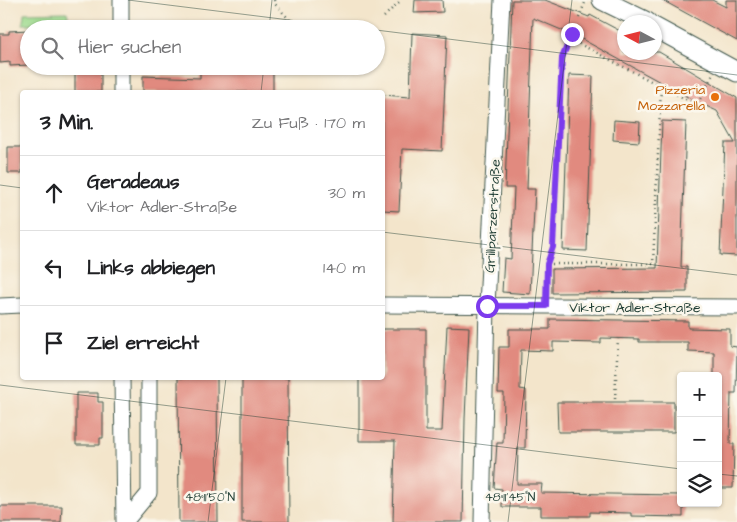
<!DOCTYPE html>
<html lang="de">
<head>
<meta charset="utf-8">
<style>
  body { margin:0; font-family:"Architects Daughter",sans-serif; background:#f6f6f6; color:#202124 }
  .controls { position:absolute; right:15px; bottom:15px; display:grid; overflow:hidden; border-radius:5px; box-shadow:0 1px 4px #0004 }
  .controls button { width:45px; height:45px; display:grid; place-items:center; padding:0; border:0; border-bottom:1px solid #e0e0e0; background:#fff; color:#202124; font:25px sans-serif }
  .compass { position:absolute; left:617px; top:15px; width:45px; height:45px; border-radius:50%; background:#fff; box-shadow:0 1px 4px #0004; rotate:277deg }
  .stop { position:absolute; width:15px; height:15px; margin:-11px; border:4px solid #7c3aed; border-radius:50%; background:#fff }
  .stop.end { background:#7c3aed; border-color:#fff; box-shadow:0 1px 5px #0008 }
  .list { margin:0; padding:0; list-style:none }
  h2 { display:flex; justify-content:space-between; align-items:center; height:65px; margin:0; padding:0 20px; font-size:21px }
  h2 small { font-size:16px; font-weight:400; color:#757577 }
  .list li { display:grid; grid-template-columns:32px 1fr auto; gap:15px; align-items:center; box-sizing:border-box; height:75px; padding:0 20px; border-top:1px solid #e0e0e0 }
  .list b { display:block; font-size:19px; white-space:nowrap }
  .list p { margin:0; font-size:16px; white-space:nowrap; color:#757577 }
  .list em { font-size:16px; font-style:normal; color:#757577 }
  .icon { flex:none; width:28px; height:28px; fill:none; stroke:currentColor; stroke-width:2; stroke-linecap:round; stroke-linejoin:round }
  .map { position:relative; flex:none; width:737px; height:522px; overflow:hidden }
  .search { position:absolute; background:#fff; box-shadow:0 1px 4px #0004; left:20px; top:20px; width:365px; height:55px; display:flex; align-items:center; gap:12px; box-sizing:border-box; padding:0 18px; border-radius:28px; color:#757577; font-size:19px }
  .panel { position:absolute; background:#fff; box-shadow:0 1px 4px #0004; left:20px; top:90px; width:365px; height:290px; border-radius:5px }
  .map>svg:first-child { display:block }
  .green { fill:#9eda8e; stroke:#5e8c61 }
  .building { fill:#e18a7f }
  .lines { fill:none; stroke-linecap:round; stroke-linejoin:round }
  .minor-casing { stroke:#3f564b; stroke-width:17 }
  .major-casing { stroke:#3f564b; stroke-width:21 }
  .path { stroke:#3f564b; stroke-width:2.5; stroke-dasharray:1 4; stroke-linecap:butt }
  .minor { stroke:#fff; stroke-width:15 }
  .major { stroke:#fff; stroke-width:19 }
  .route { stroke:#7c3aed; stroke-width:6 }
  .ticks { fill:none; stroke:#1f3d34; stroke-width:1; stroke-opacity:0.45 }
  .food-dot { fill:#e8710a; stroke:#fbf7ec; stroke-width:2 }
  .labels { text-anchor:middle; stroke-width:5; stroke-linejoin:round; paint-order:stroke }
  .food-label { font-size:14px; fill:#c56008; stroke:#fbf7ec; text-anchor:end }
  .street-label { font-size:14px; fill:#1f3d34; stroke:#fbf7ec }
  .ticks-label { font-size:12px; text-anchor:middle; fill:#1f3d34; stroke:#fbf7ec; stroke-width:5; stroke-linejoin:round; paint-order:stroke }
</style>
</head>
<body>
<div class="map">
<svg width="737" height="522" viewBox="0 0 737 522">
  <rect width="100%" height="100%" fill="#fbf7ec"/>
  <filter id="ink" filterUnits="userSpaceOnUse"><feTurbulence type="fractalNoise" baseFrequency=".02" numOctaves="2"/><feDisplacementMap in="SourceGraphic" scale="10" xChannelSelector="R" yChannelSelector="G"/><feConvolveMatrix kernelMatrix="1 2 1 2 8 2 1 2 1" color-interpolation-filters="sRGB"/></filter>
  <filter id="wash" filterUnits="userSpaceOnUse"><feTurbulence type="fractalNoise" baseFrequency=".0096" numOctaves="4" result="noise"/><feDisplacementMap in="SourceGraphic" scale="20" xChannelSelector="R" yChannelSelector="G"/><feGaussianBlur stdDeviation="1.12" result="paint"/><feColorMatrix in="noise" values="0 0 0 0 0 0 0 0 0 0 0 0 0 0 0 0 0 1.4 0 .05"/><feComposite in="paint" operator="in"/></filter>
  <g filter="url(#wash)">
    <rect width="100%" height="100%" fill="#f3e5cb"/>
    <!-- green -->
    <path class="green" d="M67 12 69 20 65 24H23L24 13Z"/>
    <g id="blocks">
      <!-- building -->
      <path class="building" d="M415 0H442L443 12 414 13Z
        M512 0H545L589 17 590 15 624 33V52H659L737 98V256L720 255 725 143H735L717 111 695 101 578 37 533 18 527 189H535L530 294 502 292 504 258 511 259 514 188H505Z
        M662 0H712L726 7V0H737V41Z
        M29 30V65L10 66V62L0 63V34H9V31Z
        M412 33 447 35 442 151 402 149 399 211 382 210V95L410 97Z
        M75 66H101V92H75Z
        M200 71 273 72V92H143V76L200 78Z
        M569 75 593 76 587 251 563 250Z
        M614 120 640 122 639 142 613 140Z
        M662 121 686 122 681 267H687V292L552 293V269L657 268Z
        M8 147H22V173H8Z
        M550 319 688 321V328L730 329V346L737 347 736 393H731L730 444H734L733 488H718V376H714V352L688 351V342H639V339L601 338V343L553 342V351L521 350 520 389 526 390 525 448H518L517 484H542L541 493 681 495V503H683V517L631 516V513L590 512V516H541V507H502V489L494 488 497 443H503L504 393H498L499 347H509V329H550Z
        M447 326 469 327 465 419 463 522H393L395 441H359V378H382V329H426V431H442Z
        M178 378H217L218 522H179Z
        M242 378H288L289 522H242Z
        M76 393H98V402H103V438H100V445H76Z
        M557 402H674V432H558Z
        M0 506H62L61 522H0Z"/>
    </g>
  </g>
  <g filter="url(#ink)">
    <use href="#blocks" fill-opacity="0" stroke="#3f564b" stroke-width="1"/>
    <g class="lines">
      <defs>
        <path id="minor" d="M121 29V0
          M121 92V66
          M382 305 737 307
          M0 306 22 305
          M122 378 124 522
          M125 522 149 493V378
          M482 522 487 306 502 0"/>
        <path id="major" d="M602 0 647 22
          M654 27 737 72"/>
      </defs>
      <!-- minor casing -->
      <use href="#minor" class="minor-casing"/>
      <!-- major casing -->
      <use href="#major" class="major-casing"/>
      <!-- path -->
      <path class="path" d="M274 0 275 4 298 29
        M384 17 401 0
        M579 18 586 0
        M570 39 697 105 713 74
        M547 264H653L661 87
        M546 292 547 264 553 247 562 58 572 34
        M615 399 618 338"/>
      <!-- minor -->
      <use href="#minor" class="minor"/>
      <!-- major -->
      <use href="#major" class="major"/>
    </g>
  </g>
  <g class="lines" filter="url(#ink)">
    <!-- route -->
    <path class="route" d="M487 306H546L547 264 553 247 562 58 572 34"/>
  </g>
  <!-- ticks -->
  <path class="ticks" d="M128 0 362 29M269 29 272 0M376 30 737 75M261 92 264 66M0 185 22 188M382 232 737 275M0 385 681 469M718 474 737 476M208 522 226 378M508 522 572 0"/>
  <!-- markers -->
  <circle class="food-dot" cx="715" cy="97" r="5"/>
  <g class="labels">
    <!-- food labels -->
    <g class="food-label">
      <text x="705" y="94">Pizzeria<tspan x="705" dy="16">Mozzarella</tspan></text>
    </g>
    <!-- street labels -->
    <g class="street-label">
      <text transform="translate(492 216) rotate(-87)" y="5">Grillparzerstraße</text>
      <text x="635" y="312">Viktor Adler-Straße</text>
    </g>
  </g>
  <g class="ticks-label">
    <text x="210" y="501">48°11'50"N</text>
    <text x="510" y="501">48°11'45"N</text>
  </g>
</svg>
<div class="controls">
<button>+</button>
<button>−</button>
<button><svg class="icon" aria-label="layers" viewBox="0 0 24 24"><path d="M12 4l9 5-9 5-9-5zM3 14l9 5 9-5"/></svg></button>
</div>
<svg class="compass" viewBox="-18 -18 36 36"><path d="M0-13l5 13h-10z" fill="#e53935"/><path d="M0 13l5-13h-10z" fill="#757577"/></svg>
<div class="stop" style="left:487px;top:306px"></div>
<div class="stop end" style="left:572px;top:34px"></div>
<div class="search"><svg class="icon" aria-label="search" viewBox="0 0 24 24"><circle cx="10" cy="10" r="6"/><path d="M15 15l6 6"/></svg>Hier suchen</div>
<section class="panel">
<h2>3 Min.<small>Zu Fuß · 170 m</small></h2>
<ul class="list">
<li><svg class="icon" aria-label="ahead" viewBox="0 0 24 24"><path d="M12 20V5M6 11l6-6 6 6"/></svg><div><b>Geradeaus</b><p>Viktor Adler-Straße</p></div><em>30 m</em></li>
<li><svg class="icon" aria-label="left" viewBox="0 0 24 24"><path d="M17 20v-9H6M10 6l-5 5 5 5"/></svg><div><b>Links abbiegen</b></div><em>140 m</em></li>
<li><svg class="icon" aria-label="arrive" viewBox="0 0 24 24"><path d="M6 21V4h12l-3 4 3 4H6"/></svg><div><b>Ziel erreicht</b></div></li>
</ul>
</section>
</div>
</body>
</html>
